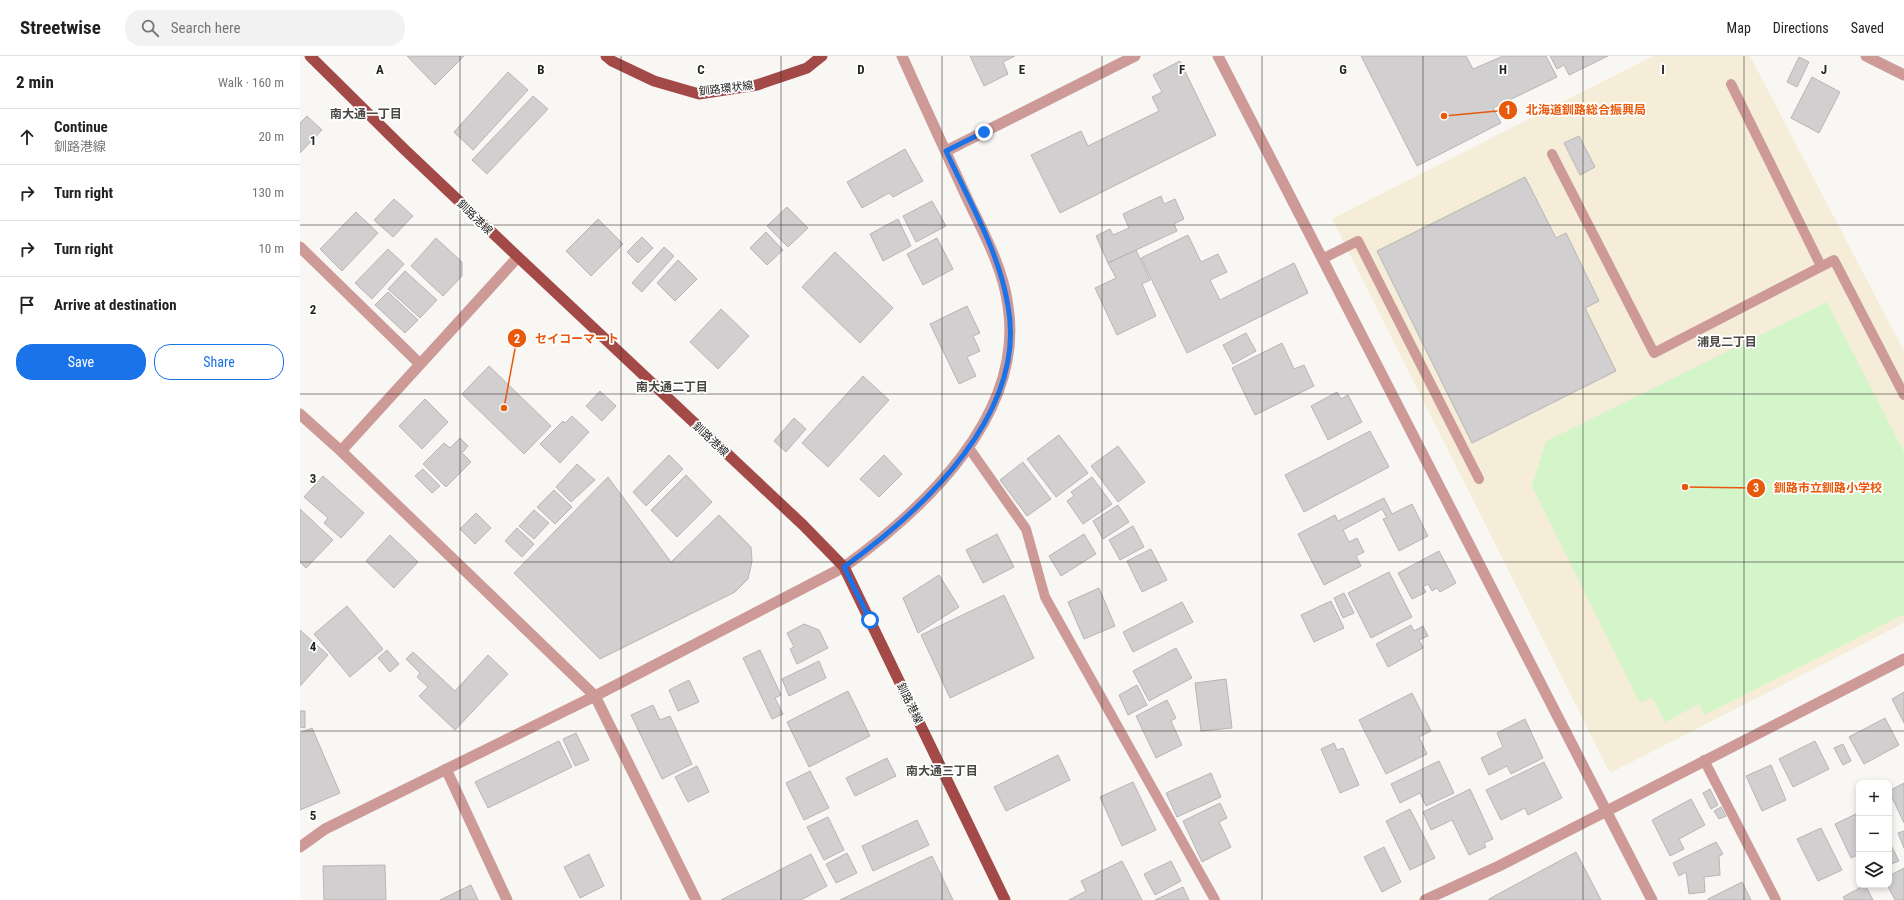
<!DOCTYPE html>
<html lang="en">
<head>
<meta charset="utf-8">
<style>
  body { margin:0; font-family:"Roboto Condensed","Noto Sans JP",sans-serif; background:#f2f2f2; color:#222 }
  .controls { position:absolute; right:12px; bottom:12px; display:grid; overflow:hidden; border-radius:8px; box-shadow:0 2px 6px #0003 }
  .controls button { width:36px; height:36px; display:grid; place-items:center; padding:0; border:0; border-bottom:1px solid #e0e0e0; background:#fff; color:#222; font:20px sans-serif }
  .stop { position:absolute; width:12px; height:12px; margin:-9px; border:3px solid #1a73e8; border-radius:50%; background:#fff }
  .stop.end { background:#1a73e8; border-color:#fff; box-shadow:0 1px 4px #0008 }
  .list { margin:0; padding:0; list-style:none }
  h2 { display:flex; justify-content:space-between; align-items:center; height:52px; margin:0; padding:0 16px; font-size:17px }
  h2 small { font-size:13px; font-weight:400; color:#767676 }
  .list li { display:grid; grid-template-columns:26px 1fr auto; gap:12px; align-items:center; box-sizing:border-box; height:56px; padding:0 16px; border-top:1px solid #e0e0e0 }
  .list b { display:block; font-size:15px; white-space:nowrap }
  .list p { margin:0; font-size:13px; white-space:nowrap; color:#767676 }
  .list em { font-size:13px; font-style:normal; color:#767676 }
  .actions { display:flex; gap:8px; padding:12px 16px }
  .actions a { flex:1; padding:9px 0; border:1px solid #1a73e8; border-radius:16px; text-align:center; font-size:14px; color:#1a73e8 }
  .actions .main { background:#1a73e8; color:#fff }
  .icon { flex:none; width:22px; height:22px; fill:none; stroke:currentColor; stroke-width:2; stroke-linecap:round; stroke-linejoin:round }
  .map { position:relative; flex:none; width:1604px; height:844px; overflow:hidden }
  header { display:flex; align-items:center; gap:24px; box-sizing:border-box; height:56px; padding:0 20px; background:#fff; border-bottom:1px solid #e0e0e0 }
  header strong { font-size:19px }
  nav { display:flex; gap:22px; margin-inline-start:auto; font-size:14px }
  .search { width:280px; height:36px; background:#f2f2f2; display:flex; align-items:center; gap:10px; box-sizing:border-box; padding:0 14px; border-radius:16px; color:#767676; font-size:15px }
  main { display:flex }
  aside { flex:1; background:#fff }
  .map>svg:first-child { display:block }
  .education { fill:#f5edd7 }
  .green { fill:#d4f4ca }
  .building { fill:#d2cfd1; stroke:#b8b5b6 }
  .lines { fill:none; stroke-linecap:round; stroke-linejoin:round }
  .service { stroke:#ce9a97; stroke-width:10 }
  .minor { stroke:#ce9a97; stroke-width:11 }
  .tertiary { stroke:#ce9a97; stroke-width:11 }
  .primary { stroke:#a34948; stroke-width:11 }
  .route { stroke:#1a73e8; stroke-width:5 }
  .grid { fill:none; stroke:#252423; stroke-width:1; stroke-opacity:0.55 }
  .labels { text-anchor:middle; stroke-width:3.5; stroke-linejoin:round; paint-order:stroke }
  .street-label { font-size:11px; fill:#252423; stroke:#fff }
  .neighbourhood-label { font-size:12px; font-weight:bold; fill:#494845; stroke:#fff }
  .grid-label { font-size:13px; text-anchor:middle; font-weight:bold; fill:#252423; stroke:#fff; stroke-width:3.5; stroke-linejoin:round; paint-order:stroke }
  .leader { fill:none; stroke:#e8590c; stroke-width:1.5 }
  .callout-dot { fill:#e8590c; stroke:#fff; stroke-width:1.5 }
  .mark-label { font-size:12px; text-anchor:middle; font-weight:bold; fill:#fff }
  .callout-label { font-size:12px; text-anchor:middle; font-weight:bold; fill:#e8590c; stroke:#fff; stroke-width:3.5; stroke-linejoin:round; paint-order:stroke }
</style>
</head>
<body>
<header>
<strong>Streetwise</strong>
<div class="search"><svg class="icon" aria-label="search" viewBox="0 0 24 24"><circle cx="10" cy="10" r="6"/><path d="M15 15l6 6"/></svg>Search here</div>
<nav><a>Map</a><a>Directions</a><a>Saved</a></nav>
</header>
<main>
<aside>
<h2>2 min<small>Walk · 160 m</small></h2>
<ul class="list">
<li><svg class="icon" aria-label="ahead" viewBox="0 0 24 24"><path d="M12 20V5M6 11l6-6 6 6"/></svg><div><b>Continue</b><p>釧路港線</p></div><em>20 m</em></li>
<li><svg class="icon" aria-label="right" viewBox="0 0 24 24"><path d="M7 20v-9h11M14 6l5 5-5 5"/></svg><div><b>Turn right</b></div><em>130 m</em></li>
<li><svg class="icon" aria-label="right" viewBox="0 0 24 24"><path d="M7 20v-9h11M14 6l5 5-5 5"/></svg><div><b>Turn right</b></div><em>10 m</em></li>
<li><svg class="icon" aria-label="arrive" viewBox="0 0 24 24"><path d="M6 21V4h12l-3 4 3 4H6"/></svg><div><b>Arrive at destination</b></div></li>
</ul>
<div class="actions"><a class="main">Save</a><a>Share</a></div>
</aside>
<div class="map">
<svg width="1604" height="844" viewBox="0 0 1604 844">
  <rect width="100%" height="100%" fill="#f8f7f4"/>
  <!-- education -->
  <path class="education" d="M1353 0H1450L1604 295V567L1310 717 1032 163Z"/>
  <!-- green -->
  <path class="green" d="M1527 246 1604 396V558L1404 659 1399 648 1365 666 1352 641 1340 647 1232 430 1246 385Z"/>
  <!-- building -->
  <path class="building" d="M107 0H164L135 29Z
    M670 0H715L703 6 708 18 684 30Z
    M1061 0H1166L1173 13 1203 0H1246L1257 21 1193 52 1201 67 1117 110Z
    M1250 0H1308L1269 19 1264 9 1257 13Z
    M1499 1 1509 6 1497 31 1487 26Z
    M880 5 916 79 760 157 731 99 781 75 788 90 859 55 852 41 862 36 853 19Z
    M208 16 228 34 173 94 154 76Z
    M1512 21 1540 36 1519 77 1491 62Z
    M233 40 248 53 187 118 172 104Z
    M7 60 22 74 0 97V67Z
    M1279 80 1295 111 1280 119 1264 87Z
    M605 93 623 125 593 141 589 137 562 152 547 126Z
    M1225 121 1256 182 1266 177 1299 245 1285 252 1316 315 1172 387 1077 195Z
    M861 140 864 148 875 143 884 163 874 168 877 175 808 207 796 180 810 173 813 179 829 172 823 158Z
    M94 143 113 160 93 181 74 164Z
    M632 145 646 170 616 186 603 160Z
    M487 151 508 172 488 191 467 170Z
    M56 156 78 177 42 215 20 193Z
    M298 163 323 188 291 220 266 195Z
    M598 163 611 190 583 205 570 178Z
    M466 176 483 194 467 209 450 192Z
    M888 179 901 206 918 198 927 216 910 224 920 244 994 207 1008 237 887 297 841 202Z
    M342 181 353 192 338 207 327 196Z
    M136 182 162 206V220L143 240 111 210Z
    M637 182 653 213 623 229 607 198Z
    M364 191 374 200 342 236 332 227Z
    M88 193 104 208 72 243 55 227Z
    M836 194 850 224 842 228 856 260 817 279 795 232 816 222 808 207Z
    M535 196 593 252 560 287 502 231Z
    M378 204 397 223 375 245 357 227Z
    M105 215 137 244 120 262 88 233Z
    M88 236 118 264 105 277 75 249Z
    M667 250 680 277 673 280 680 295 667 301 676 320 659 328 630 268Z
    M421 253 449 280 418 313 390 286Z
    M946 277 956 295 933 308 923 289Z
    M982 287 994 313 1004 309 1014 330 955 359 932 312Z
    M189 310 251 370 224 398 162 338Z
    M563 320 589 344 528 411 502 387Z
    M300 335 316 350 302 365 286 350Z
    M1037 336 1041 343 1048 339 1062 366 1028 384 1011 350Z
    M125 343 148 366 122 393 99 370Z
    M272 360 289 376 260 407 240 388 263 365 265 367Z
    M494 362 506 373 486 396 474 385Z
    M1070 375 1089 411 1004 456 985 419Z
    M759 379 788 417 756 441 727 403Z
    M160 382 168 390 162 397 171 406 146 431 123 408 144 387 150 392Z
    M818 390 845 426 818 446 791 410Z
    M369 399 383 413 346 450 333 436Z
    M584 399 602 418 579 441 560 423Z
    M723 406 751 443 727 460 700 424Z
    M277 408 295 424 271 446 256 431Z
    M123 413 140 430 132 437 115 420Z
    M386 419 412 446 377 481 351 454Z
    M23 420 64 457 41 482 24 467 28 462 4 441Z
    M308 421 371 506 419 459 451 491 452 505 448 523 435 536 300 603 214 517Z
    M792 421 812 448 783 468 767 445 774 440 771 436Z
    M254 434 272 451 255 468 237 451Z
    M1084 442 1092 458 1112 448 1128 480 1099 495 1083 463 1087 462 1082 453 1043 474 1049 486 1057 482 1064 496 1056 500 1061 510 1024 529 998 478 1035 459 1038 465Z
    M818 449 829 466 803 483 793 465Z
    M0 453 33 484 6 512 0 506Z
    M234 454 249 467 234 483 219 470Z
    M176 457 191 472 175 488 160 473Z
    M833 470 844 491 820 504 809 484Z
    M217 472 234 488 222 501 205 485Z
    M697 478 714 511 683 527 666 494Z
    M784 478 796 498 761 520 749 500Z
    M90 479 118 506 94 532 66 505Z
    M851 493 867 524 842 536 827 505Z
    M1139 495 1156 527 1140 536 1137 532 1132 535 1128 528 1123 531 1126 536 1112 543 1098 517Z
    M1089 516 1112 561 1071 582 1048 537Z
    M639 519 659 551 618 577 603 542Z
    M799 532 815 570 784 583 768 546Z
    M1044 537 1054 557 1043 562 1034 542Z
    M704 539 734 602 650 642 621 579Z
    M1031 545 1044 572 1014 586 1001 559Z
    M882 546 893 566 833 596 823 576Z
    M47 550 83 593 50 621 14 578Z
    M504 568 519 574 528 592 497 608 490 593 494 591 487 577Z
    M1111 569 1114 575 1123 570 1128 580 1119 584 1123 592 1088 611 1076 588Z
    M0 574 28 599 0 630Z
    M876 592 892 622 849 645 833 615Z
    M87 594 99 608 90 616 78 602Z
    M460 594 481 639 475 642 483 658 472 663 443 602Z
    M113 596 155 635 188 599 208 618 155 674 119 640 128 631 117 621 120 617 106 603Z
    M519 605 526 622 489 640 482 623Z
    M926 623 932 672 901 675 895 627Z
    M389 624 399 646 378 655 369 634Z
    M837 629 847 649 828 659 819 639Z
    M548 635 570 680 509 711 487 666Z
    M1604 636V667L1592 643Z
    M1112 637 1131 675 1119 681 1127 698 1086 718 1059 664Z
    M867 644 876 662 871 665 882 689 856 702 836 660Z
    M353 649 360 664 370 660 392 708 362 723 331 659Z
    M0 655H5V672L0 671Z
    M1585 662 1599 689 1564 708 1549 681Z
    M1225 663 1243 702 1211 718 1207 710 1189 719 1181 702 1203 691 1197 677Z
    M12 672 40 737 0 754V677Z
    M276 677 289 704 275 710 263 683Z
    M259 685 272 711 188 752 175 726Z
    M1515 685 1529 713 1493 731 1479 703Z
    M1034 687 1037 694 1043 692 1059 729 1040 737 1021 693Z
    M1543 688 1551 705 1543 709 1534 692Z
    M758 699 770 724 706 755 694 731Z
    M587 702 596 720 555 740 546 722Z
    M1139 705 1154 737 1126 750 1120 737 1100 747 1091 728Z
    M1244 706 1262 742 1228 759 1225 752 1201 764 1186 734Z
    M1471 709 1486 744 1462 755 1446 720Z
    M397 710 409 736 388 746 375 721Z
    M510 715 529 752 504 764 486 727Z
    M911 717 921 741 877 761 866 737Z
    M833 726 856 774 822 790 800 741Z
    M1604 727V767L1589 735Z
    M1170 733 1193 783 1184 787 1186 791 1169 799 1152 764 1131 774 1123 756Z
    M1410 733 1418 749 1411 753 1403 737Z
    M1391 743 1405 769 1379 783 1384 793 1370 800 1352 764Z
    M920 747 927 762 919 766 931 791 902 806 883 765Z
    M1421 751 1426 760 1419 763 1414 755Z
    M1110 753 1135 802 1110 814 1086 765Z
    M1556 758 1559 765V802L1557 799 1551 802 1535 768Z
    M528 761 544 794 524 804 507 771Z
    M617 764 629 789 573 815 562 790Z
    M1521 772 1542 814 1518 825 1497 783Z
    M1604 775V792L1598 777Z
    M1589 785 1599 805 1589 809Z
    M1416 786 1423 798 1419 800 1420 819 1404 821 1405 836 1389 838 1386 816 1379 820 1373 807Z
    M1084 791 1101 826 1082 836 1064 801Z
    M1276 796 1301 844H1189V843Z
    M547 797 557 817 536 827 526 808Z
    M289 798 304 830 280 842 264 811Z
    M511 798 527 830 501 844H421Z
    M632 800 653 844H540Z
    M822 805 842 844H769L786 835 781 825Z
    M871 805 881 825 855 839 844 818Z
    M85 809 86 844H24L23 810Z
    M1604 812V844H1595L1587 829H1589V820Z
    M1442 826 1451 844H1408V843Z
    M171 829 178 844H140Z
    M1565 829 1573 844H1545L1543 841Z
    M883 831 889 844H855Z"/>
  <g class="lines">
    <!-- service -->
    <path class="service" d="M1431 28 1521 210
      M1252 98 1354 297 1534 204 1604 339
      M1024 202 1058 185 1179 423
      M669 392 726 473 745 541 915 844
      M1404 704 1476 844"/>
    <!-- minor -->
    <path class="minor" d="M646 95 835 0
      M0 191 120 308
      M0 358 41 395 295 640 396 844
      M41 395 218 201
      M146 713 207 844
      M0 791 25 773 295 640 544 511C624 453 725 359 708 250 703 211 683 176 666 140 645 94 623 47 602 0
      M1125 844 1199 810 1604 603"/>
    <!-- tertiary -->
    <path class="tertiary" d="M918 0 1352 844
      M1566 0 1604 19"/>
    <!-- primary -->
    <path class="primary" d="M10 0 104 93 218 201 503 469 544 511 705 844
      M306 0 312 5 354 25 399 38 457 29 507 12 522 0"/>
  </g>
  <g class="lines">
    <!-- route -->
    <path class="route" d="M570 564 544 511C623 454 728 357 708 250 699 195 669 145 646 95L684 76"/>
  </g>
  <!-- grid -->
  <path class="grid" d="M160 0V844M321 0V844M481 0V844M642 0V844M802 0V844M962 0V844M1123 0V844M1283 0V844M1444 0V844M0 169H1604M0 338H1604M0 506H1604M0 675H1604"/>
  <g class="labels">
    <!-- street labels -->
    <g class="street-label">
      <text transform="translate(426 32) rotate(-7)" y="4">釧路環状線</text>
      <text transform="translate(175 161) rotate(44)" y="4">釧路港線</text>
      <text transform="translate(411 383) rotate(43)" y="4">釧路港線</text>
      <text transform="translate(610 647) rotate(64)" y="4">釧路港線</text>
    </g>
    <!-- neighbourhood labels -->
    <g class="neighbourhood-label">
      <text x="66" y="62">南大通一丁目</text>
      <text x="1427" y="290">浦見二丁目</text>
      <text x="372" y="335">南大通二丁目</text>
      <text x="642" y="719">南大通三丁目</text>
    </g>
  </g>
  <g class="grid-label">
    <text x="80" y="18">A</text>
    <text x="241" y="18">B</text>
    <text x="401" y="18">C</text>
    <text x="561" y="18">D</text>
    <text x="722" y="18">E</text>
    <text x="882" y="18">F</text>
    <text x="1043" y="18">G</text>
    <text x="1203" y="18">H</text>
    <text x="1363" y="18">I</text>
    <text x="1524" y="18">J</text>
    <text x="13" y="89">1</text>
    <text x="13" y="258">2</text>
    <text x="13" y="427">3</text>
    <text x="13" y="595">4</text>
    <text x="13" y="764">5</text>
  </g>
  <!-- callouts -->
  <path class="leader" d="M1144 60L1208 54M204 352L217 282M1385 431L1456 432"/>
  <g class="callout-dot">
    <circle cx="1144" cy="60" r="4"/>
    <circle cx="204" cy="352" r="4"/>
    <circle cx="1385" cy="431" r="4"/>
    <circle cx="1208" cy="54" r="10"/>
    <circle cx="217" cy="282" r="10"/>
    <circle cx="1456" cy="432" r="10"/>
  </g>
  <g class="mark-label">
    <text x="1208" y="58">1</text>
    <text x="217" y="287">2</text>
    <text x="1456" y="436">3</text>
  </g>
  <g class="callout-label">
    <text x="1286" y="58">北海道釧路総合振興局</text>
    <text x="277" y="287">セイコーマート</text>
    <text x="1528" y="436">釧路市立釧路小学校</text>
  </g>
</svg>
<div class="controls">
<button>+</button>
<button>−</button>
<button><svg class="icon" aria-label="layers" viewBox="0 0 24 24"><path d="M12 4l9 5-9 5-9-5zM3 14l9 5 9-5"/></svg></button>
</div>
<div class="stop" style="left:570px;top:564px"></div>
<div class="stop end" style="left:684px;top:76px"></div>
</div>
</main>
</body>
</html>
